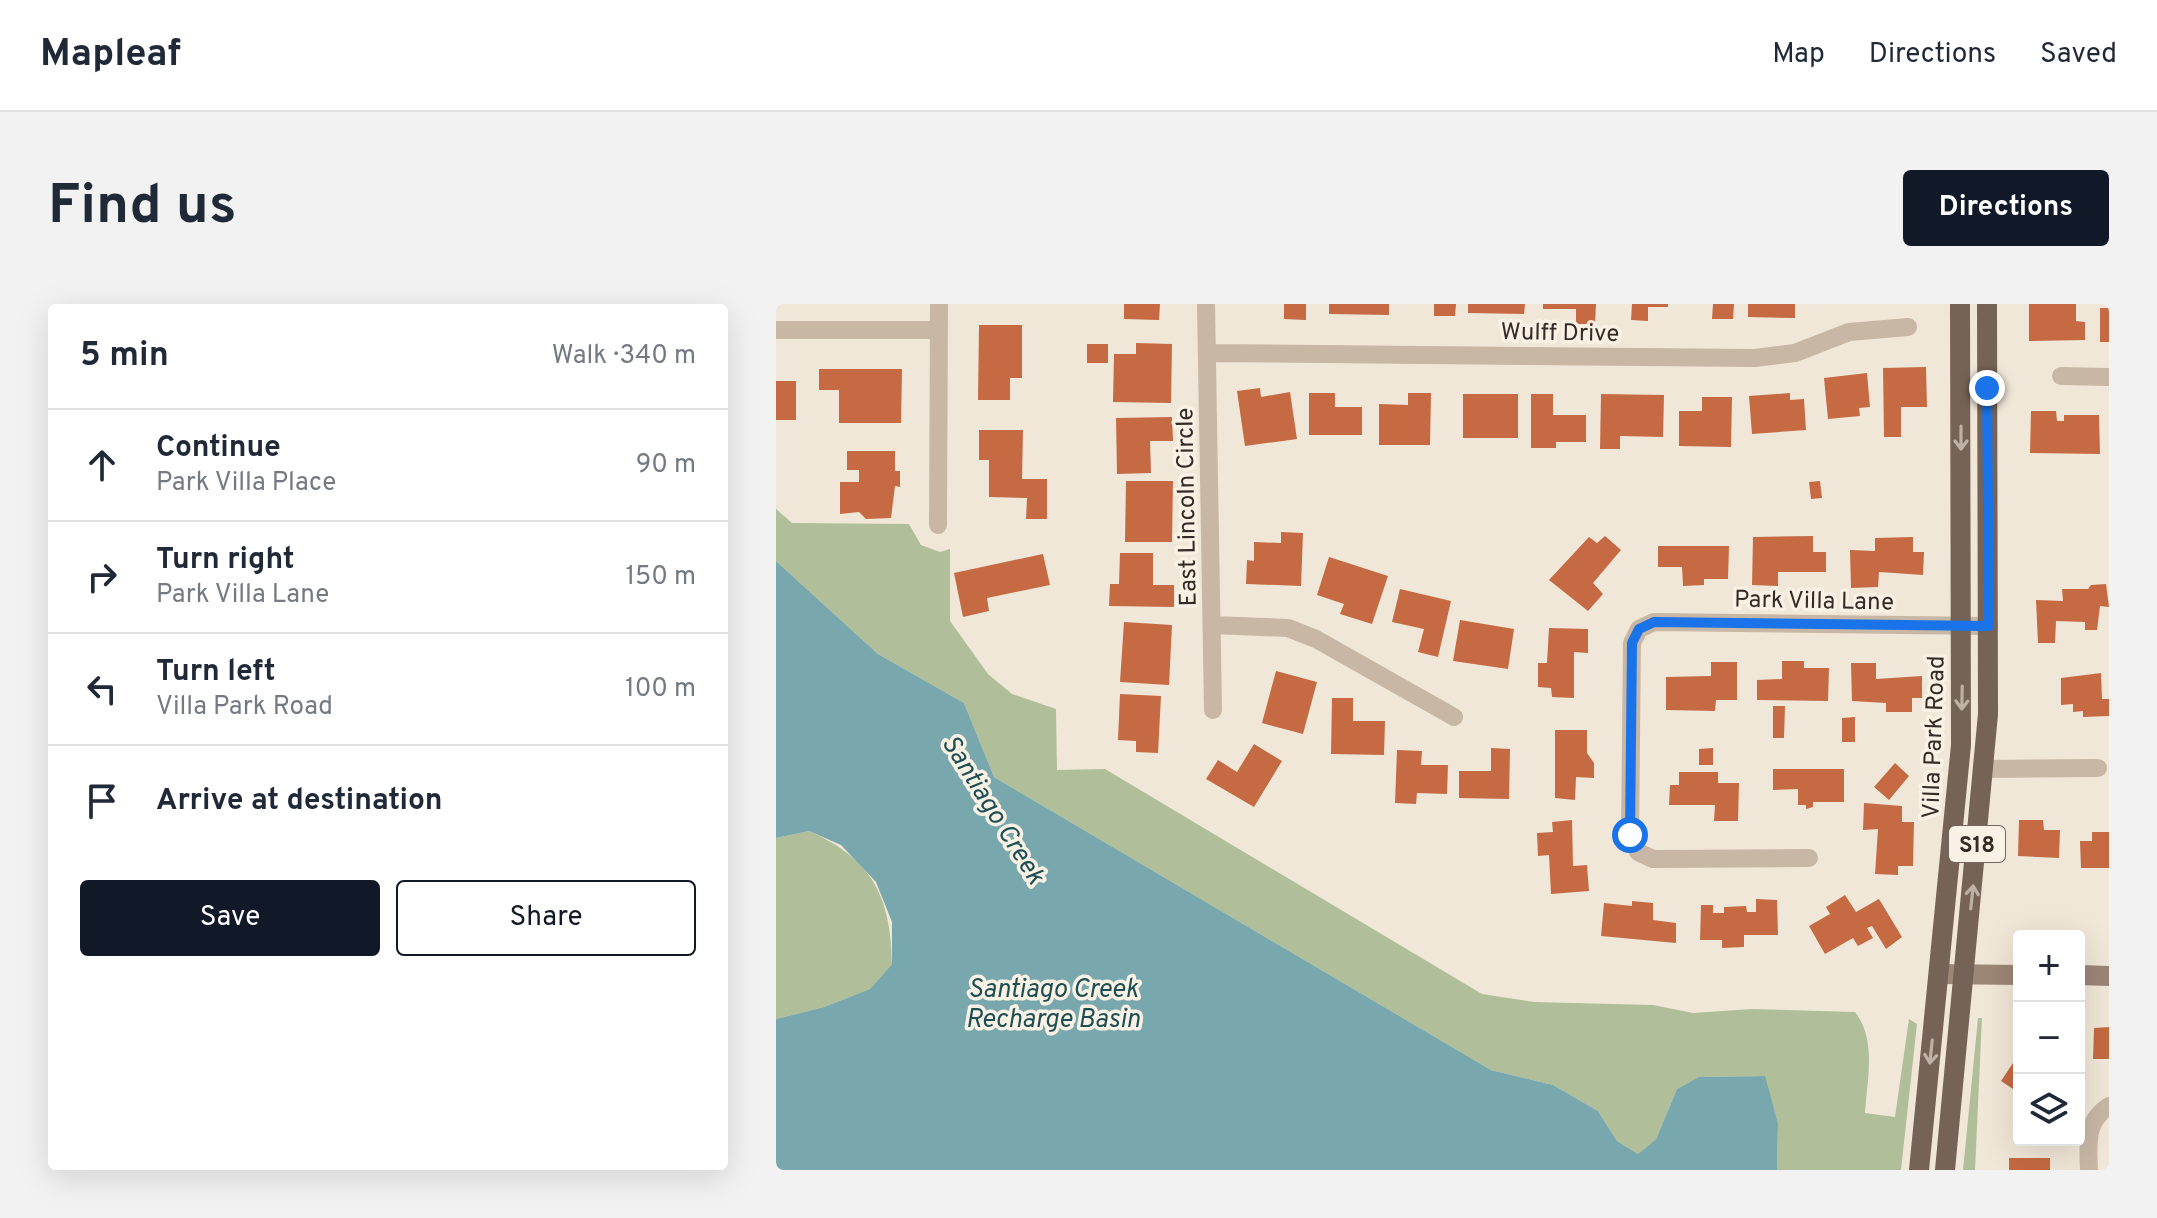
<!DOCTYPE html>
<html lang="en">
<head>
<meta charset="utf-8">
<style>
  body { margin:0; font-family:Overpass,sans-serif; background:#f2f2f3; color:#1f2937 }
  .controls { position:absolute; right:24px; bottom:24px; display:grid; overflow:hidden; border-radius:8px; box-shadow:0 8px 32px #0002 }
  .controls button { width:72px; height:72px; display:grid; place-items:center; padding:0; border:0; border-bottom:2px solid #e0e1e3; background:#fff; color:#1f2937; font:40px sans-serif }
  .stop { position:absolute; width:24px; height:24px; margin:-18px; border:6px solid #1a73e8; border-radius:50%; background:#fff }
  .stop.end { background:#1a73e8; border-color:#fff; box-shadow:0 2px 8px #0008 }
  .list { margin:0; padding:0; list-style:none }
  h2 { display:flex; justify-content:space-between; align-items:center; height:104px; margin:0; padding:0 32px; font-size:34px }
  h2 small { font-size:26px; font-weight:400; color:#747a83 }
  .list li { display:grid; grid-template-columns:52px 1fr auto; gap:24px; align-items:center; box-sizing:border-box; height:112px; padding:0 32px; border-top:2px solid #e0e1e3 }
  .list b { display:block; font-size:30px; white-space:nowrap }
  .list p { margin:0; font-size:26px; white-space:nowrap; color:#747a83 }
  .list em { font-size:26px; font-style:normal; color:#747a83 }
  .actions { display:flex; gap:16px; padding:24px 32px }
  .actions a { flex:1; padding:18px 0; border:2px solid #111827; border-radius:8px; text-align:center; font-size:28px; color:#111827 }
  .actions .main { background:#111827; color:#fff }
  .icon { flex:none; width:44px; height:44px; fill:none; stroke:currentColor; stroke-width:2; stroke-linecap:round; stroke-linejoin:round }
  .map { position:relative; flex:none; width:1333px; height:866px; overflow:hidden; border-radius:8px }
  header { display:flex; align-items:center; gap:48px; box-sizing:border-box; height:112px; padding:0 40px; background:#fff; border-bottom:2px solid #e0e1e3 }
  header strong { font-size:38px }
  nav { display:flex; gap:44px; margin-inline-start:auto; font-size:28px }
  .intro { display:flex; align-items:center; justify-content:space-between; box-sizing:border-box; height:192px; padding:0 48px }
  h1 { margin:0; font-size:56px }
  .button { padding:20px 36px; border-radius:8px; background:#111827; color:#fff; font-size:28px; font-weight:700 }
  main { display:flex; gap:48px; padding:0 48px }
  aside { flex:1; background:#fff; border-radius:8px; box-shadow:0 8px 32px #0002 }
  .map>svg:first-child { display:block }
  .green { fill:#b0bf99 }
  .water { fill:#78a8ad }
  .building { fill:#c56a42 }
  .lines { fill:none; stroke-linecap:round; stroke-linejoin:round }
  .street { stroke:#c8b7a5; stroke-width:18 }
  .secondary { stroke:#9c8676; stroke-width:20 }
  .primary { stroke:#766357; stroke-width:20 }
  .oneway { stroke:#beb1a5 }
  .route { stroke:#1a73e8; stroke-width:10 }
  .labels { text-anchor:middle; stroke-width:7; stroke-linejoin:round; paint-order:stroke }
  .shield { fill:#f9f1e4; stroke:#6f665f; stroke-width:2 }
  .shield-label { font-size:22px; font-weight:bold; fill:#342b26 }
  .street-label { font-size:24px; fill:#342b26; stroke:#f9f1e4 }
  .water-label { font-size:26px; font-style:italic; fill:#1c4e55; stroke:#f9f1e4 }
</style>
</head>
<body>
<header>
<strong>Mapleaf</strong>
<nav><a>Map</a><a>Directions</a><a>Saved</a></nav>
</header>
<div class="intro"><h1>Find us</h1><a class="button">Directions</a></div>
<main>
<aside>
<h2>5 min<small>Walk · 340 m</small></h2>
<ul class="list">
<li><svg class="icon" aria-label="ahead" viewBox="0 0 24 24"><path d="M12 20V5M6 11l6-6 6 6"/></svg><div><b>Continue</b><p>Park Villa Place</p></div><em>90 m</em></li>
<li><svg class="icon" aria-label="right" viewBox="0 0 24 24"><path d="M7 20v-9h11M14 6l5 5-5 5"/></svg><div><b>Turn right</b><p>Park Villa Lane</p></div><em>150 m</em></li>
<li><svg class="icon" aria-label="left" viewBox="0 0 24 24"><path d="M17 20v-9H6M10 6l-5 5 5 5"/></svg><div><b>Turn left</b><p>Villa Park Road</p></div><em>100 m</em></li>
<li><svg class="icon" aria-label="arrive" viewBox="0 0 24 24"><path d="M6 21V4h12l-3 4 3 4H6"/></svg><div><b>Arrive at destination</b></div></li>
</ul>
<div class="actions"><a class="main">Save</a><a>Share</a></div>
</aside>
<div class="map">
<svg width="1333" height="866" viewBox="0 0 1333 866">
  <rect width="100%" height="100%" fill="#f1e7d8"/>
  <!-- green -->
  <path class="green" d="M0 205 16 219 133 220 145 241 164 248 174 245V317L212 370 236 390 280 405 281 466 329 465 706 690 758 698 877 701 917 709 976 705 1079 708C1101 736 1091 776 1089 809L1119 813 1133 715 1141 720 1125 866H1001L1002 819 988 772 924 773 901 785 880 835 862 850 841 837 822 807 777 781 715 766 218 473 188 399 102 350 0 257Z
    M33 527C96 555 115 592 116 660L94 685 48 703 0 715V534Z
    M1202 714H1206L1199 866H1187Z"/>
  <!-- water -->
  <path class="water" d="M0 257 102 350 188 399 218 473 715 766 777 781 822 807 841 837 862 850 880 835 901 785 923 773 989 772 1002 819 1001 866H0V715L48 703 94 685 116 660V618L100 578 65 541 33 527 0 534Z"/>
  <!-- building -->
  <path class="building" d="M348 0H384L383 16 348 15Z
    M508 0H530V16L508 15Z
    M553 0H613V11L553 10Z
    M658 0H680L679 12H658Z
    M692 0H749L748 10 692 9Z
    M767 0H820L819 20H800V5H767Z
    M856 0H892V3H872V17L855 16Z
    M937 0H958L957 15H936Z
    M972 0H1019V14L972 13Z
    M1253 0H1300V17L1309 18V36L1253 37Z
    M1324 4H1333V38H1324Z
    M203 21H246V74H234V96H202Z
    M360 39 396 40 395 99 337 98 338 50H360Z
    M311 40H332V59H311Z
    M1150 63 1151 103H1125V133H1108L1107 64Z
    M43 65H126L125 119H63V86H43Z
    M1091 69 1094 103 1083 104 1084 112 1052 115 1048 74Z
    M0 77H20V116H0Z
    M484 84 485 93 514 88 521 135 469 142 461 87Z
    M533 89H559V103H586V131H533Z
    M632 89H655L654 141H603V100L632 101Z
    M1014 89V96L1028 95 1030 126 976 130 973 92Z
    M687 90H742V134H687Z
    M755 90H777V111H810V138H780V144H755Z
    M825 90 888 91 887 133 844 132V145H824Z
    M926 93H956L955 143 903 142V107H926Z
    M1255 107H1280L1281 117H1288V111H1323L1324 150 1254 149Z
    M396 113 397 137H374L375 169 341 170 340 114Z
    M203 126H247L246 175H271V215H250L251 194 213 193V156H203Z
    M71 147H119V167H124V183L119 182 115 214 90 215 83 208 64 210V178H83V166H71Z
    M350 177H397L396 238H349Z
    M1044 177 1046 194 1035 195 1033 178Z
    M505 228 527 229 525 282 470 280 471 256 478 257V238L505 239Z
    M829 232 845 246 817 279 827 290 812 307 773 276 813 233 821 239Z
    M1037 232V248H1050V268H1002V282L976 281 977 233Z
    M1137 233V248H1148L1147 271 1103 268 1102 283 1075 284 1074 246 1099 247V234Z
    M882 242H953L952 275H928V281L907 282 906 263H882Z
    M344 249H377V281H398V303L333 302 334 280H343Z
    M267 250 274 281 211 294 213 307 187 313 178 269Z
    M553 253 612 272 596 320 564 310 568 300 541 291Z
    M1330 280 1333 303 1324 302 1321 326H1309V318L1280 317 1279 339H1262L1260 296 1287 297 1286 285H1312L1315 281Z
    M624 285 675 297 662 353 642 348 648 325 616 318Z
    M684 316 738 325 732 365 677 357Z
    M348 318 396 321 393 381 344 378Z
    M773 324 812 325V349L798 348V394L776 393 775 384 762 383V359H771Z
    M1006 357H1028V364H1053L1052 397 981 396V376L1006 375Z
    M935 358H961V396H940L939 407 890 406V373L935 372Z
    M1075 359H1100V375L1146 372V394H1136V408H1110V399L1076 397Z
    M500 367 541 378 527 430 486 419Z
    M1325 369 1326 395H1333V412L1307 413V407L1297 408V400L1285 401V374Z
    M344 390 385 392 382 449 360 448V437L342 436Z
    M556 394H577V417H609L608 451 555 450Z
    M997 402H1009L1008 434H997Z
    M1079 413V438H1066V414Z
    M779 426H811V449L818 459V474L800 473 799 496 779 494Z
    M478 440 506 457 478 503 430 475 442 456 461 468Z
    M715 444 734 445 733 495 683 494V467H715Z
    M937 444V461H923V445Z
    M621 446 646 447 645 461H672L671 490 641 489 640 500 619 499Z
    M1119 459 1133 472 1113 496 1098 483Z
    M997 465H1068V498H1037V503L1030 505V501H1022V485L997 486Z
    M903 468H942V479H963L962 517H938L939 501H893L894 481H903Z
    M1088 499 1126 502V518H1138L1137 562H1122V571L1099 570 1102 525 1087 526Z
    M796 516 797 562 811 561 813 587 775 590 773 551 762 552 761 529 777 528 776 518Z
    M1243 516H1267L1268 526H1284L1283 554 1242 552Z
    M1316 528H1333V564H1305L1304 537H1316Z
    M1069 591 1080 608 1103 595 1126 633 1110 645 1096 622 1091 624 1097 634 1082 642 1077 634 1049 650 1033 622 1054 610 1050 603Z
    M980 595 1001 596 1002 631H968V643L946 644V636H924L925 601H937V609H948V603L970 602 971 608H980Z
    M856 597 877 599V616L900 619V639L825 632 828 599 856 602Z
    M1333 723V755H1317L1318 724Z
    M1243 750V789L1225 777Z
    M1233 854H1274V866H1233Z"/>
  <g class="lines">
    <!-- street -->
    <path class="street" d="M430 0 437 406
      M0 26H163
      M431 49 979 54 1019 49 1073 28 1132 23
      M1285 72 1333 73
      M162 221 163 0
      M436 321 512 324 540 335 678 413
      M1209 465 1322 464
      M1033 554 877 555 862 548 854 531 856 339 863 325 878 318 1213 322
      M1313 866C1312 839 1309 818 1333 802"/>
    <!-- secondary -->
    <path class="secondary" d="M1163 670 1243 671
      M1303 671 1333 672"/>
    <!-- primary -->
    <path class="primary" d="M1143 866 1185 441 1184 0
      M1169 866 1212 410 1211 0"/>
  </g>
  <!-- one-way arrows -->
  <defs><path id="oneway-shaft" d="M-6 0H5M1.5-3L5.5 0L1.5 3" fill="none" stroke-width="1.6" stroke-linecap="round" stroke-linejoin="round" transform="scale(2)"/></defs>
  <g class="oneway">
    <use href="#oneway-shaft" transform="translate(1185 134) rotate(90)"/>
    <use href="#oneway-shaft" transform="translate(1186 394) rotate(91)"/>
    <use href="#oneway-shaft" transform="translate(1196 593) rotate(-84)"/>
    <use href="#oneway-shaft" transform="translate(1155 748) rotate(96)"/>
  </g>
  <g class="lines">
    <!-- route -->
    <path class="route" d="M854 531 856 339 863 325 878 318 1213 322 1211 84"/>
  </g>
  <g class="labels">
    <!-- shield labels -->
    <rect class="shield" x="1173" y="522" width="56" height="36" rx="6"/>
    <g class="shield-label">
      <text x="1201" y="548">S18</text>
    </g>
    <!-- street labels -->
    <g class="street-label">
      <text transform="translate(784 28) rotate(1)" y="8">Wulff Drive</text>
      <text transform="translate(410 203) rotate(-91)" y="8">East Lincoln Circle</text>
      <text transform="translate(1038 296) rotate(1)" y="8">Park Villa Lane</text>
      <text transform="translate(1157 433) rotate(-88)" y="8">Villa Park Road</text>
    </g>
    <!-- water labels -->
    <g class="water-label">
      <text transform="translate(218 505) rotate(58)" y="9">Santiago Creek</text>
      <text x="277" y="693">Santiago Creek<tspan x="277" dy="30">Recharge Basin</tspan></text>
    </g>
  </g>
</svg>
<div class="controls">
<button>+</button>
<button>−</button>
<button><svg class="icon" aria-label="layers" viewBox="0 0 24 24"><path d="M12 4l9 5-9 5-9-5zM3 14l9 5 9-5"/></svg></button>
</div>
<div class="stop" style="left:854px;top:531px"></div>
<div class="stop end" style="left:1211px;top:84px"></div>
</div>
</main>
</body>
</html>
